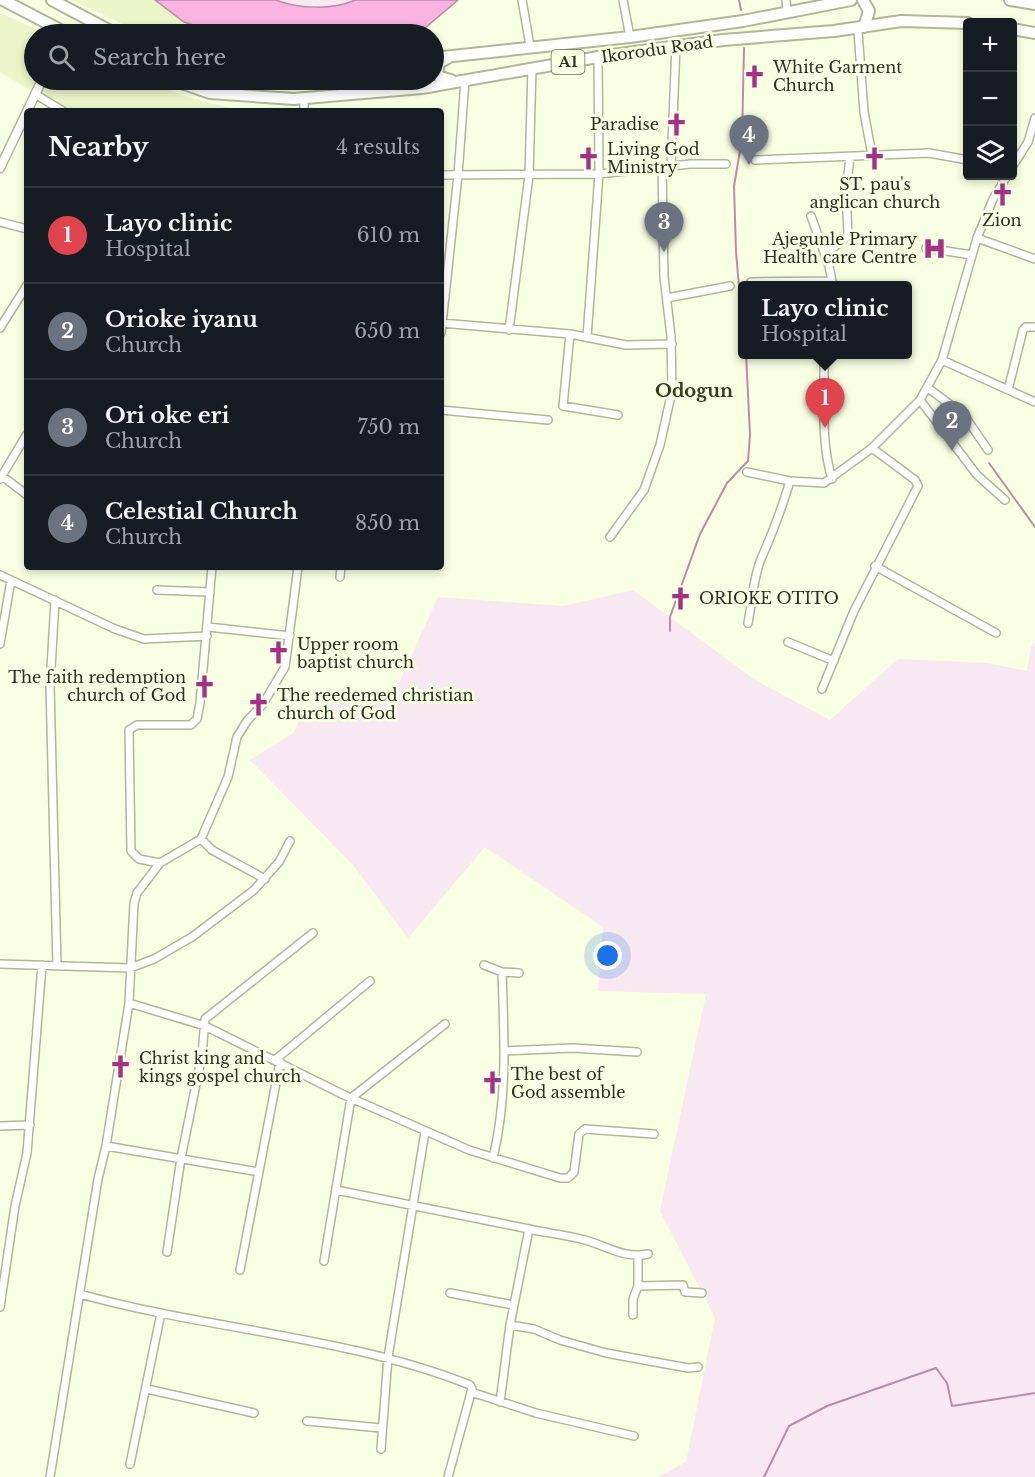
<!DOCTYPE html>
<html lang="en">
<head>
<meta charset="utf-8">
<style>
  body { margin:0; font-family:"Libre Baskerville",serif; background:#20242c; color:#f1f3f6 }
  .controls { position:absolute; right:18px; top:18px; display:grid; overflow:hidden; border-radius:6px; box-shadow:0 3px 9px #0003 }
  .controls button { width:54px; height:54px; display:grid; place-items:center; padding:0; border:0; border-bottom:2px solid #363941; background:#171b24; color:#f1f3f6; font:30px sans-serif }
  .you { position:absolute; left:608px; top:956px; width:21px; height:21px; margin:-15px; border:4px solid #fff; border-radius:50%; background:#1a73e8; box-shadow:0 0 0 9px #1a73e833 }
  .badge { display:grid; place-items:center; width:39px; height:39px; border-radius:50%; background:#1a73e8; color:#fff; font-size:20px; font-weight:700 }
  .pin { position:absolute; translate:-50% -50px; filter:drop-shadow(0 2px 3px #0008) }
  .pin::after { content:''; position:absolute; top:32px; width:21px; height:18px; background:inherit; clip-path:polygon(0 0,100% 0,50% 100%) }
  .popup { position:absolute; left:738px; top:281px; width:174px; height:78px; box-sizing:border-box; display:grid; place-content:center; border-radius:6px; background:#171b24; filter:drop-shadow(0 2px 4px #0005); font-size:20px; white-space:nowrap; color:#9ea1a6 }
  .popup b { font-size:22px; color:#f1f3f6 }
  .popup::after { content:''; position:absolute; left:50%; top:100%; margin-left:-12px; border:12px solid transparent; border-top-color:#171b24 }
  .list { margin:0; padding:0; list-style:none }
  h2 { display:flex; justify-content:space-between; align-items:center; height:78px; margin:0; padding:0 24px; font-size:26px }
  h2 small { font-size:20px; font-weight:400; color:#9ea1a6 }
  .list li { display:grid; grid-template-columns:39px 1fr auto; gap:18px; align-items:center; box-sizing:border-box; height:96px; padding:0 24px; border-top:2px solid #363941 }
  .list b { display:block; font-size:22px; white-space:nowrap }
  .list p { margin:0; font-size:20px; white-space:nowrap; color:#9ea1a6 }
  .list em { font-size:20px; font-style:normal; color:#9ea1a6 }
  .icon { flex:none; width:33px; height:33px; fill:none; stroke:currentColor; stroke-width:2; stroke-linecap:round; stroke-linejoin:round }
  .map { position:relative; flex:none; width:1035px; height:1477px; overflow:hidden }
  .search { position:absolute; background:#171b24; box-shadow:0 3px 9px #0003; left:24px; top:24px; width:420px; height:66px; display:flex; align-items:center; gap:15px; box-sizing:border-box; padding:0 21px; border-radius:33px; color:#9ea1a6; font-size:22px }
  .panel { position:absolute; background:#171b24; box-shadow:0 3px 9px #0003; left:24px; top:108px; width:420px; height:462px; border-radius:6px }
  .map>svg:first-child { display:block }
  .built { fill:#ecf4c9 }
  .green { fill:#f7e8f1 }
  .water { fill:#f8b3e0; stroke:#bb8ca7; stroke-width:1.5 }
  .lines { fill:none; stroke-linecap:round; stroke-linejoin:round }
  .stream { stroke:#bb8ca7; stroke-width:2 }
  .minor-casing { stroke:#b0b795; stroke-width:10 }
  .tertiary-casing { stroke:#b0b795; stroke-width:11 }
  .trunk-casing { stroke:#b0b795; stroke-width:14 }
  .minor { stroke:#fff; stroke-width:7 }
  .tertiary { stroke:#fff; stroke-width:8 }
  .trunk { stroke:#fff; stroke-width:10 }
  .labels { text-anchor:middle; stroke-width:6; stroke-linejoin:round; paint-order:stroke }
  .shield { fill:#f9ffe2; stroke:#6a6e5c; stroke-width:1.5 }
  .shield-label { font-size:15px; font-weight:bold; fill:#2d3022 }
  .street-label { font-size:16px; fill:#2d3022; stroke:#f9ffe2 }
  .poi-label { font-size:16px; fill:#2d3022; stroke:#f9ffe2; text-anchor:start }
  .neighbourhood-label { font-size:18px; font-weight:bold; fill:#373c1e; stroke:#f9ffe2 }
</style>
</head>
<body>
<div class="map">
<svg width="1035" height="1477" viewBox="0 0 1035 1477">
  <rect width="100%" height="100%" fill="#f9ffe2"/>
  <!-- built -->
  <path class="built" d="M72 0H155L184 22 220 34H144Z
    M0 13 47 34H34V80H147L187 97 237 110 64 111 0 72Z"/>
  <!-- green -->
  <path class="green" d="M276 0H355C334 10 298 9 276 0Z
    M633 590 755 680 830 720 898 659 988 663 1027 671 1031 647 1035 642V1477H658L686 1462 715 1318 660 1211 706 994 598 991 603 927 485 847 408 938 353 865 250 760 293 733 306 708 393 696 438 597 563 606Z"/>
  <!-- water -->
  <path class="water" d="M155 0H276C298 9 334 10 355 0H458L418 34H220L184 22Z"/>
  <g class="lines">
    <!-- stream -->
    <path class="stream" d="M739 0 741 10
      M742 320 736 252 734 186 742 139 744 48
      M989 463 1035 527
      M670 631V617L700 534 727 483 748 461 750 435 746 354
      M764 1477 789 1426 827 1406 936 1368 947 1383 952 1406 1035 1393"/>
    <defs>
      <path id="minor" d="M522 0 530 46
        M623 0 630 37
        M786 0 787 11
        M858 31 864 112 872 155
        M35 94 63 111
        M304 98V111
        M755 160 929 153 968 160
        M671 167 676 46
        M1012 167 1028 142 1035 118
        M441 175 599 174 690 164H726
        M811 216 829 266 832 281
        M0 222 27 229
        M977 238 1035 259
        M926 248 972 255
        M825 254 845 239 848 234 846 192 850 157
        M751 282 832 281V286
        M667 298 730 286
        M441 323 570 334 626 345 672 344
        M0 328 27 285
        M509 330 529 176 532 68
        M441 333 458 175 465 80
        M570 334 563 406 618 415
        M587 337 599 174 598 57
        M824 354C825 395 820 440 832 479
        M942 360 1035 402
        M928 388 964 415 988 450
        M1008 390 1023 330 1026 327H1035
        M920 400 977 475 1005 500
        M441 410 548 420
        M747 472 790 481 824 483 872 448 920 400 942 360 977 238 993 199 1007 176
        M2 476 27 495
        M0 479 27 434
        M610 537 644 490 660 445 672 391 671 336 664 277 662 168
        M875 566 996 633
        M0 575 115 629 144 639 207 636
        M340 577 341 567
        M157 590 210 592
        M55 600 50 686 57 965
        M748 623C752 603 753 578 761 559 772 534 782 508 790 481
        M208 627 290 636
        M788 642 834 661
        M0 644 11 580
        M822 689 854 611 918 486 915 480 872 448
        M201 839 212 850 265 879
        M160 863 139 859 131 851 129 730 137 725H191L197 719 200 703 212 567
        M0 964 130 968 154 959 192 937 254 890 279 862 290 841
        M484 965 502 972 519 973
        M129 1003 205 1026 344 1095 469 1150 560 1178H568L574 1172 579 1134 585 1129 654 1134
        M505 1051 573 1048 637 1052
        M275 1060 370 981
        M0 1126 30 1125
        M106 1146 259 1172
        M493 1158C508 1096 504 1035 502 972
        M336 1190 529 1229 510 1325 534 1329 560 1340 606 1353 688 1368 698 1367
        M529 1229C547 1233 566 1235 585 1240 607 1246 624 1259 648 1254
        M167 1252 181 1158 202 1055 205 1019 313 933
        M638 1256V1286L683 1285 685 1292 702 1293
        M324 1261 351 1098 445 1024
        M240 1270 280 1062
        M450 1293 513 1305
        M80 1294C209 1330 346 1336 470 1385L472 1389 448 1477
        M0 1307 15 1206 27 1153 42 965
        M633 1315V1299L638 1286
        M147 1389 254 1413
        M471 1392 536 1413 634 1436
        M500 1402 510 1325
        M307 1421 381 1428
        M381 1449 388 1357 425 1132
        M130 1464 161 1313
        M50 1477 98 1179 106 1146 129 1003 134 903 137 893 160 863 201 839 228 777 237 737 247 721 263 704 285 667 298 567"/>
      <path id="tertiary" d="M0 168 42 80"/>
      <path id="trunk" d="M3 0 68 34
        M52 0 116 34
        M863 0 869 11 864 27
        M1010 0 1035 4
        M1012 29 1035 33
        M434 58 630 37 743 21 851 0
        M448 58 439 63 437 73 440 77 451 80
        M172 80 210 93 294 99 422 88 598 57 723 40 834 31 901 21 968 23
        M225 80 271 83 319 80"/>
    </defs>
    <!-- minor casing -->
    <use href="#minor" class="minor-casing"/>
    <!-- tertiary casing -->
    <use href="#tertiary" class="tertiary-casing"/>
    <!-- trunk casing -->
    <use href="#trunk" class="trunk-casing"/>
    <!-- minor -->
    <use href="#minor" class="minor"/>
    <!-- tertiary -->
    <use href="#tertiary" class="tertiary"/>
    <!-- trunk -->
    <use href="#trunk" class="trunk"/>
  </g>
  <!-- icons -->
  <defs>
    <symbol id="church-bare" viewBox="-9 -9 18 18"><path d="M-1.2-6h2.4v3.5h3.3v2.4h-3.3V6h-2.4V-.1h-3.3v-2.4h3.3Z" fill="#a62f87" stroke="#f9ffe2" stroke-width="2.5" paint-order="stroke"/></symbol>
    <symbol id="hospital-bare" viewBox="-9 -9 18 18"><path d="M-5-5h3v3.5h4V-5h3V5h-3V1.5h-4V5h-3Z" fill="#a62f87" stroke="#f9ffe2" stroke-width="2.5" paint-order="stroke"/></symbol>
  </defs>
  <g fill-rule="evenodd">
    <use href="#church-bare" x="738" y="60" width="33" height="33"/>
    <use href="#church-bare" x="660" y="108" width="33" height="33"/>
    <use href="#church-bare" x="572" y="142" width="33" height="33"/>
    <use href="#church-bare" x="858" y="142" width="33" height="33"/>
    <use href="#church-bare" x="986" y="178" width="33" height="33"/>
    <use href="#hospital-bare" x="918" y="232" width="33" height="33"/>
    <use href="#church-bare" x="664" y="582" width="33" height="33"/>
    <use href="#church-bare" x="262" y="636" width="33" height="33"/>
    <use href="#church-bare" x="188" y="670" width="33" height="33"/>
    <use href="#church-bare" x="242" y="688" width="33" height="33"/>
    <use href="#church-bare" x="104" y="1050" width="33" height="33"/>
    <use href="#church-bare" x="476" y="1066" width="33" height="33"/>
  </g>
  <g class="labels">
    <!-- shield labels -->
    <rect class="shield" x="551.5" y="50" width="33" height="24" rx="4.5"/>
    <g class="shield-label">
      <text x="568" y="67">A1</text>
    </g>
    <!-- street labels -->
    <g class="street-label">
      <text transform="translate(657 49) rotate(-8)" y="6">Ikorodu Road</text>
    </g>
    <!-- poi labels -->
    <g class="poi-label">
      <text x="773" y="73">White Garment<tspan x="773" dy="18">Church</tspan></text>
      <text x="659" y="130" text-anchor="end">Paradise</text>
      <text x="607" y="155">Living God<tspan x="607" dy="18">Ministry</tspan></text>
      <text x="875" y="190" text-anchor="middle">ST. pau's<tspan x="875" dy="18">anglican church</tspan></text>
      <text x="1002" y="226" text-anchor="middle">Zion</text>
      <text x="917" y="245" text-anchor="end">Ajegunle Primary<tspan x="917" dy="18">Health care Centre</tspan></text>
      <text x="699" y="604">ORIOKE OTITO</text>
      <text x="297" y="650">Upper room<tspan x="297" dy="18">baptist church</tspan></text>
      <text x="186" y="683" text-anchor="end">The faith redemption<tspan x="186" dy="18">church of God</tspan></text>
      <text x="277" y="701">The reedemed christian<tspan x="277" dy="18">church of God</tspan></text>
      <text x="139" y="1064">Christ king and<tspan x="139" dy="18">kings gospel church</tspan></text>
      <text x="511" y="1080">The best of<tspan x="511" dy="18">God assemble</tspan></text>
    </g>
    <!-- neighbourhood labels -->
    <g class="neighbourhood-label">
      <text x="694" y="397">Odogun</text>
    </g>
  </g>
</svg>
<div class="controls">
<button>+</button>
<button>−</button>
<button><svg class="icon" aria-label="layers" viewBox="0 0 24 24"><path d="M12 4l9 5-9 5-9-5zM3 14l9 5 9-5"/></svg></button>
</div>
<div class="you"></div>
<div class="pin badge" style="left:825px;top:428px;background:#e0444e">1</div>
<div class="popup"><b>Layo clinic</b>Hospital</div>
<div class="pin badge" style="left:952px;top:451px;background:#6b7280">2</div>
<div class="pin badge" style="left:664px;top:252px;background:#6b7280">3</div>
<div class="pin badge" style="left:749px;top:165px;background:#6b7280">4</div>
<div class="search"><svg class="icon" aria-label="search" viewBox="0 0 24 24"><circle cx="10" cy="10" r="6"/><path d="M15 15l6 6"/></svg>Search here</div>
<section class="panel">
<h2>Nearby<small>4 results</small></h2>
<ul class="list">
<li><span class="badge" style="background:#e0444e">1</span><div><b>Layo clinic</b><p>Hospital</p></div><em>610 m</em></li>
<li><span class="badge" style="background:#6b7280">2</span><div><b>Orioke iyanu</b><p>Church</p></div><em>650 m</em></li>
<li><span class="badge" style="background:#6b7280">3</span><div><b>Ori oke eri</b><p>Church</p></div><em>750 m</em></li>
<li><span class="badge" style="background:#6b7280">4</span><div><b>Celestial Church</b><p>Church</p></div><em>850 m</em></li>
</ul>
</section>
</div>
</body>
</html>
